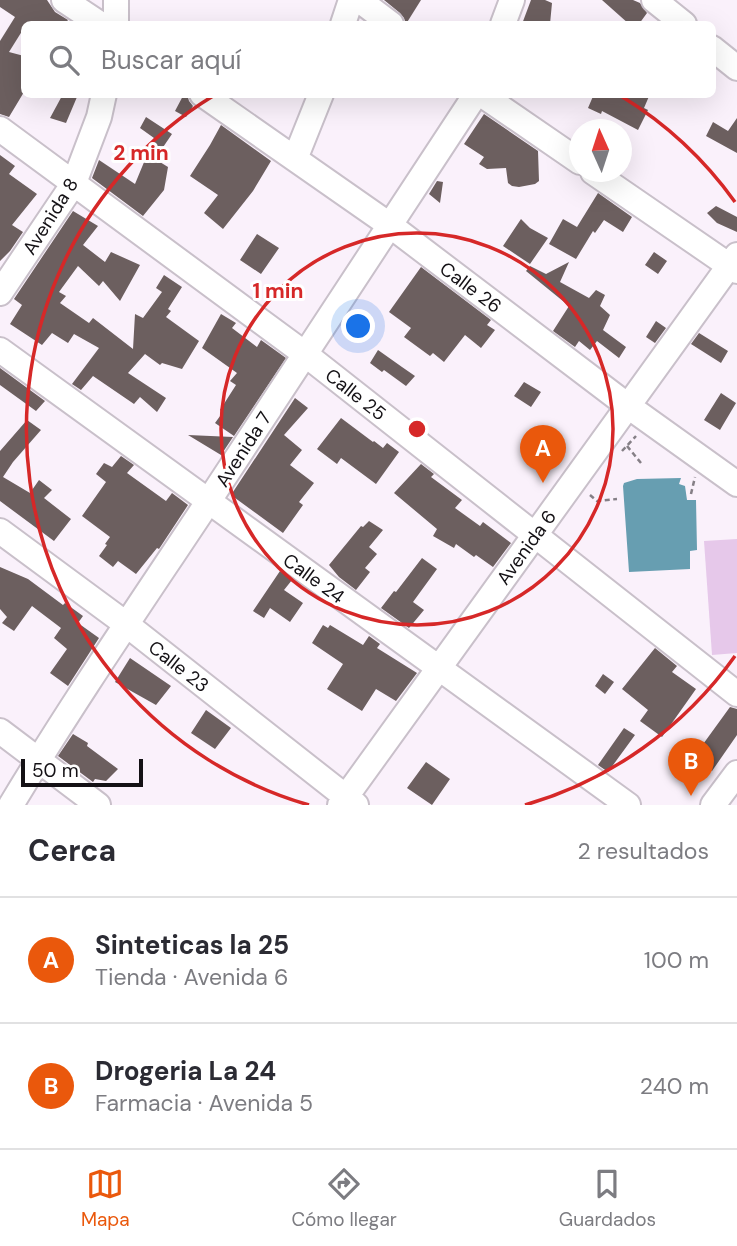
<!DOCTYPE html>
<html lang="es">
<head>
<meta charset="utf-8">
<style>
  body { margin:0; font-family:"DM Sans",sans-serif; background:#f2f2f3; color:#2b2b33 }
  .compass { position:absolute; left:569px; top:119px; width:63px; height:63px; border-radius:50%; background:#fff; box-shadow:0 7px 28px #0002; rotate:357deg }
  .scale { position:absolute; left:21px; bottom:18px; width:122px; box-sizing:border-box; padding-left:7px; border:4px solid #141115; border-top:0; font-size:19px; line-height:24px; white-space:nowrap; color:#141115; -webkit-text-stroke:5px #fff; paint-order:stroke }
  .you { position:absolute; left:359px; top:327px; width:24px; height:24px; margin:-18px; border:5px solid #fff; border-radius:50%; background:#1a73e8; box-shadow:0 0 0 10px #1a73e833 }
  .badge { display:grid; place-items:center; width:46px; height:46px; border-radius:50%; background:#ea580c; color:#fff; font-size:23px; font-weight:700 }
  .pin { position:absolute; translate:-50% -58px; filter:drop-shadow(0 2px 4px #0008) }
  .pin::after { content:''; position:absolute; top:37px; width:24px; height:21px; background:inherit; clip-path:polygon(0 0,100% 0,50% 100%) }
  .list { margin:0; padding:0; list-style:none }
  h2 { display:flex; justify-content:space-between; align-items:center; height:91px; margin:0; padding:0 28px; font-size:30px }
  h2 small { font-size:23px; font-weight:400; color:#7c7c81 }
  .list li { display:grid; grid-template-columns:46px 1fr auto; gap:21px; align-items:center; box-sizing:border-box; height:126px; padding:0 28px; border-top:2px solid #e1e1e2 }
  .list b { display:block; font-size:26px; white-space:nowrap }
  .list p { margin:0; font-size:23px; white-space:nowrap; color:#7c7c81 }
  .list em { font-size:23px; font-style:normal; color:#7c7c81 }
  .icon { flex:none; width:38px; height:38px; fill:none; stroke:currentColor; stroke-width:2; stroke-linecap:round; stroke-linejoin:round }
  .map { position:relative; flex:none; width:737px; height:805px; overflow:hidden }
  .search { position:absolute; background:#fff; box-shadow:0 7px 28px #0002; left:21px; right:21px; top:21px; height:77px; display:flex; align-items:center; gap:18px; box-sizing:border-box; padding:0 24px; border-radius:10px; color:#7c7c81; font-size:26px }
  .sheet { height:343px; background:#fff }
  nav { display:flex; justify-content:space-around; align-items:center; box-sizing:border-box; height:98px; border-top:2px solid #e1e1e2; background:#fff; font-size:19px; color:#7c7c81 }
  nav a { display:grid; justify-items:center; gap:4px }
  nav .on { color:#ea580c }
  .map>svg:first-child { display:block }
  .green { fill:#e6c8ea }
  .water { fill:#679eb1 }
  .building { fill:#6c5f5f }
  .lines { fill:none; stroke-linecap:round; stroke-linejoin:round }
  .minor-casing { stroke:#c9c0ca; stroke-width:28 }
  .path { stroke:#857f86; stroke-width:2.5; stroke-dasharray:5 3.5; stroke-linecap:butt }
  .minor { stroke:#fff; stroke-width:24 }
  .ring { fill:none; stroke:#d62828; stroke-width:3.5 }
  .labels { text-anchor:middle; stroke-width:6; stroke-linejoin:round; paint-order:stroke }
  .street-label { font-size:19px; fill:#141115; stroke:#fff }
  .centre { fill:#d62828; stroke:#fff; stroke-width:3.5 }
  .ring-label { font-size:21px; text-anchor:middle; font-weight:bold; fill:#d62828; stroke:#fff; stroke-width:6; stroke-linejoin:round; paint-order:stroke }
</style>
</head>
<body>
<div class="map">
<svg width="737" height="805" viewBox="0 0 737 805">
  <rect width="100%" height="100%" fill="#faf1fb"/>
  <!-- green -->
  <path class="green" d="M737 539V653L712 655 704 541Z"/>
  <!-- water -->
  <path class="water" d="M681 478 679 484 685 486 687 500H696L697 550 690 551V569L629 572 623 486 624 483 637 479Z"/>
  <!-- building -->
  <path class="building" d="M0 0H47L55 12 68 20 65 24H24V28L9 52 24 56V92L9 117 0 114V41L15 17 0 7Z
    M384 0H421L406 24 404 18 400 13Z
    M531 0H545L552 3 550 24H522Z
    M602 0H633L640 3 647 13 639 24H629Z
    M63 94H70L77 97 66 123 50 118Z
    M184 94H187L189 101 193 106 186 117 175 111Z
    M594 94H650L644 108 648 110 638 130 602 111 601 114 588 108Z
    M484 114 538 151 539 181 535 184 519 187 512 186 508 183 506 168 487 169 479 164 484 157 464 144Z
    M146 117 172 134 155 159 168 167 164 190 143 216 92 178 99 160 135 184 154 138 140 128Z
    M737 118V153L706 136 713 122 728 131Z
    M221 125 271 161 253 191 223 229 204 213 218 195 190 176 210 145Z
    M0 155 15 166 9 174 37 194 12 225 23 232 10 251 0 261Z
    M437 181 443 182 440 203 429 194Z
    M598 193 632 217 623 232 604 220 595 233 593 231 576 259 549 244 563 219 577 227Z
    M716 206 737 217V232L717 223 707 213Z
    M73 211 98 226 83 245 105 262 111 252 140 265 120 301 103 281 99 286 78 266 59 292 66 296 60 303 89 323 93 318 133 349 135 314 143 318 162 292 156 288 164 275 182 287 168 309 171 311 166 317 199 341 182 369 162 363 160 365 145 354 128 373 166 398 157 412 140 397 134 404 93 376 81 390 72 384 99 348 74 334 68 343 52 333 42 345 10 324 22 305 14 299Z
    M521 219 530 228 548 238 530 264 503 246Z
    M257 234 279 248 261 274 240 260Z
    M654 252 667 261 658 274 645 265Z
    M569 262 560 282 589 298 596 290 605 295 600 306 610 315 603 330 626 347 619 358 597 341 590 350 579 341 575 347 553 331 569 306 526 271 530 266 546 274Z
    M421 267 491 320 487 325 495 330 481 348 465 335 444 362 433 353 430 356 404 337 411 328 389 312Z
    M221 314 236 323 232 328 257 347 261 340 286 358 234 436 215 423 223 412 220 410 236 385 230 381 237 373 202 348Z
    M656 321 666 328 655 343 646 337Z
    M699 333 728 351 721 363 691 344Z
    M378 350 402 367 415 376 406 386 384 370 382 372 370 363Z
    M0 368 45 401 36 411 0 385Z
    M524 382 541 392 531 407 514 396Z
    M721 393 736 403 720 430 704 420Z
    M295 398 308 408 284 435 302 450 290 465 314 483 299 502 303 505 283 533 231 495Z
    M341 418 373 442 374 441 383 448 387 443 399 452 376 484 341 458 337 464 317 449Z
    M27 420 41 430 13 462 3 477 30 493 39 480 52 490 44 498 71 519 54 541 0 501V451Z
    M188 435 233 437 221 455Z
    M121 456 134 465 127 473 166 501 172 493 188 505 159 549 157 548 136 574 118 561 113 567 99 556 107 545 105 544 110 537 82 516 106 482 96 474 104 463 112 467Z
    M421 464 434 474 431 477 462 500 455 508 480 526 483 522 511 543 493 567 476 555 474 557 456 544 454 548 433 536 437 529 394 493Z
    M369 521 383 530 369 547 377 554 365 568 370 572 356 590 339 577 329 565 361 526 363 527Z
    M422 558 437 569 413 602 424 610 409 628 381 608 394 591 396 592Z
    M0 567 28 579 63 605 65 603 83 616 78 623 99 638 68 686 50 673 67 649 54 638 61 628 32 606 14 631 2 623 7 617 0 609Z
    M280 571 292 580 284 590 303 603 290 622 270 608 264 618 253 611Z
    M323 625 328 628 330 625 363 645 369 636 380 644 377 648 417 673 396 701 376 689 362 711 327 689 343 664 312 643Z
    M655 648 677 666 672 672 696 689 662 737 640 721 648 710 622 689Z
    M130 658 171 686 156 705 115 682Z
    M603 674 614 682 605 694 595 686Z
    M730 707 737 709V735L712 771 693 758Z
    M206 710 231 728 215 749 191 733Z
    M624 728 635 735 608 772 598 765Z
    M73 734 88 743 87 746 118 769 106 781 95 779 93 782 58 756Z
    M426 762 450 779 432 805 407 788Z"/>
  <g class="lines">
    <defs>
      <path id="minor" d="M64 0 100 24
        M116 0V24
        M359 0 391 24
        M654 0 684 24
        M343 24 351 0
        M503 24 512 0
        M712 48 737 68
        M202 94 391 226 628 406 737 484
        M481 94 580 162
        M0 129 305 354 737 694
        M295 159 321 94
        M593 172 737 271
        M0 293 74 183 99 117 104 94
        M0 350 628 805
        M0 531 126 624 356 805
        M0 731 98 805
        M11 805C73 702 141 603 208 502 298 367 387 231 476 94
        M340 805 737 255
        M713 805 737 773"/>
    </defs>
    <!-- minor casing -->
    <use href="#minor" class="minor-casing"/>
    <!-- path -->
    <path class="path" d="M627 446 641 463
      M622 451 636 436
      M691 494 695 477
      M590 495 597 501 617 499"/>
    <!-- minor -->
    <use href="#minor" class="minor"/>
  </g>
  <!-- distance rings -->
  <g class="ring">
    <circle cx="417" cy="429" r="196"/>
    <path d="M735 656A391 391 0 0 1 525 805M309 805A391 391 0 0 1 213 96M621 96A391 391 0 0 1 735 202"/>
  </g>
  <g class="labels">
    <!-- street labels -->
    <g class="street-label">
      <text transform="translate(50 216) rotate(-58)" y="7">Avenida 8</text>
      <text transform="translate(471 287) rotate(37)" y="7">Calle 26</text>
      <text transform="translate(356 394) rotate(38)" y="7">Calle 25</text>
      <text transform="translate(243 449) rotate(-57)" y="7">Avenida 7</text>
      <text transform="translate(526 547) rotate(-54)" y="7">Avenida 6</text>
      <text transform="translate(314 578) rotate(36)" y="7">Calle 24</text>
      <text transform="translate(179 666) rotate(38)" y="7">Calle 23</text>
    </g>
  </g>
  <circle cx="417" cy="429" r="10" class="centre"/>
  <g class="ring-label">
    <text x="141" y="160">2 min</text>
    <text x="278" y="298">1 min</text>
  </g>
</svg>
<svg class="compass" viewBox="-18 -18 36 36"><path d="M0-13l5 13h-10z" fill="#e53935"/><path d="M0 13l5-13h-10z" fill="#7c7c81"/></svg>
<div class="scale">50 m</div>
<div class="you"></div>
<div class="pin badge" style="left:543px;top:483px">A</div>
<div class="pin badge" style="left:691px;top:796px">B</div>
<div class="search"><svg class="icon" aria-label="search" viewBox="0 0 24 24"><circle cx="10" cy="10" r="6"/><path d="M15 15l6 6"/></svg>Buscar aquí</div>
</div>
<section class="sheet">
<h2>Cerca<small>2 resultados</small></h2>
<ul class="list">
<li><span class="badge">A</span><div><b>Sinteticas la 25</b><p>Tienda · Avenida 6</p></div><em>100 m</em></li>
<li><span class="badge">B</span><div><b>Drogeria La 24</b><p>Farmacia · Avenida 5</p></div><em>240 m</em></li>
</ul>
</section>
<nav>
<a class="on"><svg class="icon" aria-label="map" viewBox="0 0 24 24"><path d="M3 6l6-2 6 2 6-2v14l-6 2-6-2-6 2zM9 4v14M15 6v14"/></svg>Mapa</a>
<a><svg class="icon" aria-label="directions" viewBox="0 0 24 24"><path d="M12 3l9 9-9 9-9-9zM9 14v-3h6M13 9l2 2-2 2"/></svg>Cómo llegar</a>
<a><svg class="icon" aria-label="saved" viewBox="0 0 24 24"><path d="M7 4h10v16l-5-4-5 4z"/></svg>Guardados</a>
</nav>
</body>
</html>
